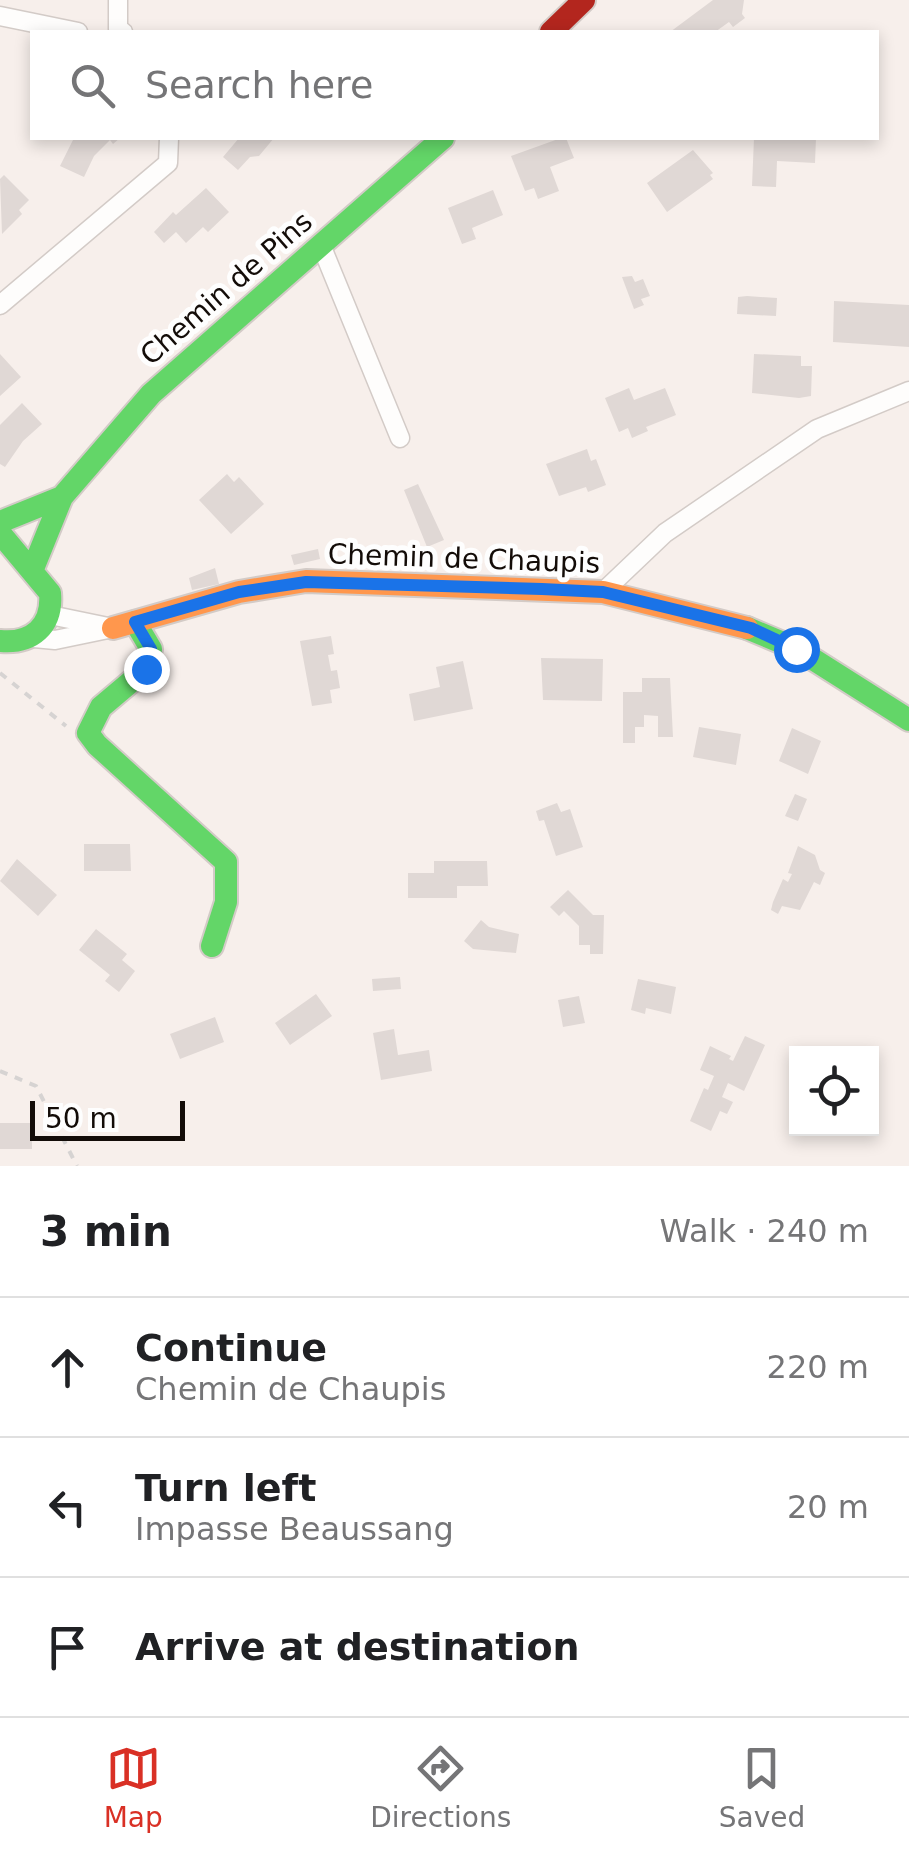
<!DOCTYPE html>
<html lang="en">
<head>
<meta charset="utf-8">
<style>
  body { margin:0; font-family:"DejaVu Sans",sans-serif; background:#f2f2f2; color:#202124 }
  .controls { position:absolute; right:30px; bottom:30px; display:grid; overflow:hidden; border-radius:0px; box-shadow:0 5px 15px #0003 }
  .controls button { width:90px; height:90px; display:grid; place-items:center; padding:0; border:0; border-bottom:2px solid #e0e0e0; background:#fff; color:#202124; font:50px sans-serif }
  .scale { position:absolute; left:30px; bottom:25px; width:155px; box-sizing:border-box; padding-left:10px; border:5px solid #130c08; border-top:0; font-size:28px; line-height:35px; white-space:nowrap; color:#130c08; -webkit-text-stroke:8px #fefefe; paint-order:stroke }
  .stop { position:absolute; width:30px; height:30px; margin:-22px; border:8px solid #1a73e8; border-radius:50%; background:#fff }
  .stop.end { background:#1a73e8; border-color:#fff; box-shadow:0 2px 10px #0008 }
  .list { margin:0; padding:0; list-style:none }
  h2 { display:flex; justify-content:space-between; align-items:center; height:130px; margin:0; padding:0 40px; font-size:42px }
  h2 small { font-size:32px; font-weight:400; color:#757577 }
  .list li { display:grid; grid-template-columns:65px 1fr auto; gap:30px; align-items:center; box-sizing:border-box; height:140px; padding:0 40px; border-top:2px solid #e0e0e0 }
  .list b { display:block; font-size:38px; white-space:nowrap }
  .list p { margin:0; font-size:32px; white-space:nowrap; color:#757577 }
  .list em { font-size:32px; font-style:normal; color:#757577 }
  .icon { flex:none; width:55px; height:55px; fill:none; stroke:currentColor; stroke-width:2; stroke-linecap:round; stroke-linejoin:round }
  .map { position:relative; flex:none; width:909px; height:1166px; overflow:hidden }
  .search { position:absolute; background:#fff; box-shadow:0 5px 15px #0003; left:30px; right:30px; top:30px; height:110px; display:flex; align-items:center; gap:25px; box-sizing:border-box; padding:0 35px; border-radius:0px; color:#757577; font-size:38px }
  .sheet { height:550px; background:#fff }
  nav { display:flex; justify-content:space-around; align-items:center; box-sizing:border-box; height:140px; border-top:2px solid #e0e0e0; background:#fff; font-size:28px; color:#757577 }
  nav a { display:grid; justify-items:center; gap:5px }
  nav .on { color:#d93025 }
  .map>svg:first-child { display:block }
  .building { fill:#e0d8d5 }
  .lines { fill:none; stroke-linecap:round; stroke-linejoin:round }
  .street-casing { stroke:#d3cbc7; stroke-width:21 }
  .fast-casing { stroke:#d3cbc7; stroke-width:26 }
  .slow-casing { stroke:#d3cbc7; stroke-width:26 }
  .jam-casing { stroke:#d3cbc7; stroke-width:26 }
  .path { stroke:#d6d3d2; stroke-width:4; stroke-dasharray:8 8; stroke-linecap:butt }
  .street { stroke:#fefdfc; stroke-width:18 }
  .fast { stroke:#63d668; stroke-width:22 }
  .slow { stroke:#ff974d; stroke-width:22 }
  .jam { stroke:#b3261e; stroke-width:22 }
  .route { stroke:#1a73e8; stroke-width:12 }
  .labels { text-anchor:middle; stroke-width:10; stroke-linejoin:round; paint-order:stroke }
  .street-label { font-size:28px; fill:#130c08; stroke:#fefefe }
</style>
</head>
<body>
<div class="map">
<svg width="909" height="1166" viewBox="0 0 909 1166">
  <rect width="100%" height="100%" fill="#f7efeb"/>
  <!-- building -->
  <path class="building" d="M713 0H744L742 14 745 18 733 27 729 22 715 32H670Z
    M74 138H120L113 144 110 140 94 156 84 177 60 166Z
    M239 138H274L259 156 250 157 238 170 223 157Z
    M561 138H566L574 158 550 167 559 191 538 199 534 188 525 191 511 156Z
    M754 138H816L815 163 777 161 776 187 752 186Z
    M693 150 713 173 710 175 713 179 667 212 647 183Z
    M4 175 29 200 19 210 22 214 2 234 0 179Z
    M206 188 229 212 208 232 203 227 186 243 176 232 164 243 154 232 173 212 176 215Z
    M493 190 503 215 472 228 476 239 462 244 448 208Z
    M632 276 635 282 643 279 650 296 641 299 644 305 634 309 622 277Z
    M747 296 777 298 776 316 737 314 738 297Z
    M834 301 909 305V347L833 342Z
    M0 354 21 377 0 396Z
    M754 354 801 356V366H812L811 396 799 398 752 393Z
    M629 388 634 400 665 388 676 415 646 427 648 431 632 438 628 428 619 432 605 398Z
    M22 403 42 424 23 441 5 467 0 464V425Z
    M587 449 591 461 596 459 606 485 588 492 586 487 559 496 546 464Z
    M227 474 234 482 239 477 264 504 231 534 199 500Z
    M418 484 444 540 427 547 404 490Z
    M318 549 320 559 294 565 291 555Z
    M215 568 219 584 192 590 189 578Z
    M331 636 334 654 328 655 331 671 337 670 340 688 330 690 332 703 312 706 300 641Z
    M541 658 603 659 602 701 543 700Z
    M463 661 473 709 414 721 409 694 440 687 436 667Z
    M642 678H670L673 737H658V716L644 715V727H635V743H623V692H642Z
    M699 727 741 734 736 765 693 757Z
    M792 728 821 741 808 774 779 761Z
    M795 794 807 799 798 821 785 816Z
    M557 803 561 812 570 809 583 847 556 856 544 820 539 821 536 811Z
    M84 844H130L131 871H84Z
    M798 846 815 855 820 870 825 873 820 885 814 882 800 910 782 906 778 914 771 910 773 902 783 879 788 882 792 874 788 873Z
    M17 859 57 895 38 916 0 881Z
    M434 861H487L488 886H457V898H408V873H434Z
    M568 890 593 915H604L603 954H590V945H579V926L564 911 559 916 550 907Z
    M481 920 489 927 519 934 516 953 473 949 464 941Z
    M96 929 127 954 122 960 135 971 119 992 105 981 110 975 79 950Z
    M400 977 401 989 373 991 372 979Z
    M638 979 676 987 671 1014 646 1008 645 1014 631 1010Z
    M316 994 332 1016 290 1045 275 1023Z
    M579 996 585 1023 563 1027 558 1000Z
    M215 1017 224 1042 180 1059 170 1034Z
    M394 1029 398 1055 429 1050 432 1071 381 1080 373 1033Z
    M745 1036 765 1045 744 1091 728 1083 722 1097 733 1102 727 1114 720 1111 711 1131 690 1121 704 1088 708 1090 714 1076 700 1070 710 1046 731 1056 729 1059 733 1061Z
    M0 1123H32V1149H0Z"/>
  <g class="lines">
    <defs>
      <path id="street" d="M118 0V29L123 32
        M0 16 78 32
        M321 245 400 438
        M0 305 168 163 169 138
        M603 592 665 533 817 429 909 391
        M34 638 55 640 113 628 50 615"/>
      <path id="fast" d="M0 522 62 497
        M0 533 50 593C53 626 32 644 0 641
        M32 571 62 497 151 394 443 138
        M135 622 151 649 146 669 101 707 88 733 97 745 226 862V902L212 946
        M747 628 797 649 909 720"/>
      <path id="slow" d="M113 628 239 592 306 581 603 592 747 628"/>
      <path id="jam" d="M551 32 584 0"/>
    </defs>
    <!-- street casing -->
    <use href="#street" class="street-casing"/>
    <!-- fast casing -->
    <use href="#fast" class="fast-casing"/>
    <!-- slow casing -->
    <use href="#slow" class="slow-casing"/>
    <!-- jam casing -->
    <use href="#jam" class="jam-casing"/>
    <!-- path -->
    <path class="path" d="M0 673 66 726
      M0 1071 36 1086 77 1166"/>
    <!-- street -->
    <use href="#street" class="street"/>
    <!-- fast -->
    <use href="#fast" class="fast"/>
    <!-- slow -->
    <use href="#slow" class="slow"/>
    <!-- jam -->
    <use href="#jam" class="jam"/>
  </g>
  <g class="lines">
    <!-- route -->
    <path class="route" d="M146 669 151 649 135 622 239 592 306 582 542 589 603 592 751 628 796 649"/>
  </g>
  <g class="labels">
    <!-- street labels -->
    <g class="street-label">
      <text transform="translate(226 288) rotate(-41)" y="10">Chemin de Pins</text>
      <text transform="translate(464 558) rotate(2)" y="10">Chemin de Chaupis</text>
    </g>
  </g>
</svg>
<div class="controls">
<button><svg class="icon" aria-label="locate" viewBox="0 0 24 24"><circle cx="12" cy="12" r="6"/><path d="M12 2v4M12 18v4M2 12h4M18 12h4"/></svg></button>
</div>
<div class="scale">50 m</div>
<div class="stop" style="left:796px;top:649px"></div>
<div class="stop end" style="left:146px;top:669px"></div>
<div class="search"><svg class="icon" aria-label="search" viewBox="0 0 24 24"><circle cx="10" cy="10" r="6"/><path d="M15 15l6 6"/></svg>Search here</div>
</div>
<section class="sheet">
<h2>3 min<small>Walk · 240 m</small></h2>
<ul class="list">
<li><svg class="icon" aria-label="ahead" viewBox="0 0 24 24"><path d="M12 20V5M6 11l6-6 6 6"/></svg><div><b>Continue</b><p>Chemin de Chaupis</p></div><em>220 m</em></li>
<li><svg class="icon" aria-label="left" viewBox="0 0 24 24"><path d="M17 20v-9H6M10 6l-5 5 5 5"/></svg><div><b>Turn left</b><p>Impasse Beaussang</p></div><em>20 m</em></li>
<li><svg class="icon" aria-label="arrive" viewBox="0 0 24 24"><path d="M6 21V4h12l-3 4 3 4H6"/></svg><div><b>Arrive at destination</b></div></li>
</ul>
</section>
<nav>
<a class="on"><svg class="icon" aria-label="map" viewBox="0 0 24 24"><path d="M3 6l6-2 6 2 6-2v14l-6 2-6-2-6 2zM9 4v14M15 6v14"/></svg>Map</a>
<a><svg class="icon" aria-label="directions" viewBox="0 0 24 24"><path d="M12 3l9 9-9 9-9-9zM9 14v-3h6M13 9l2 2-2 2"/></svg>Directions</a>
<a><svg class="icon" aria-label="saved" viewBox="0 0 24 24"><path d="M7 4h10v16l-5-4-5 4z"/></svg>Saved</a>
</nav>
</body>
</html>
